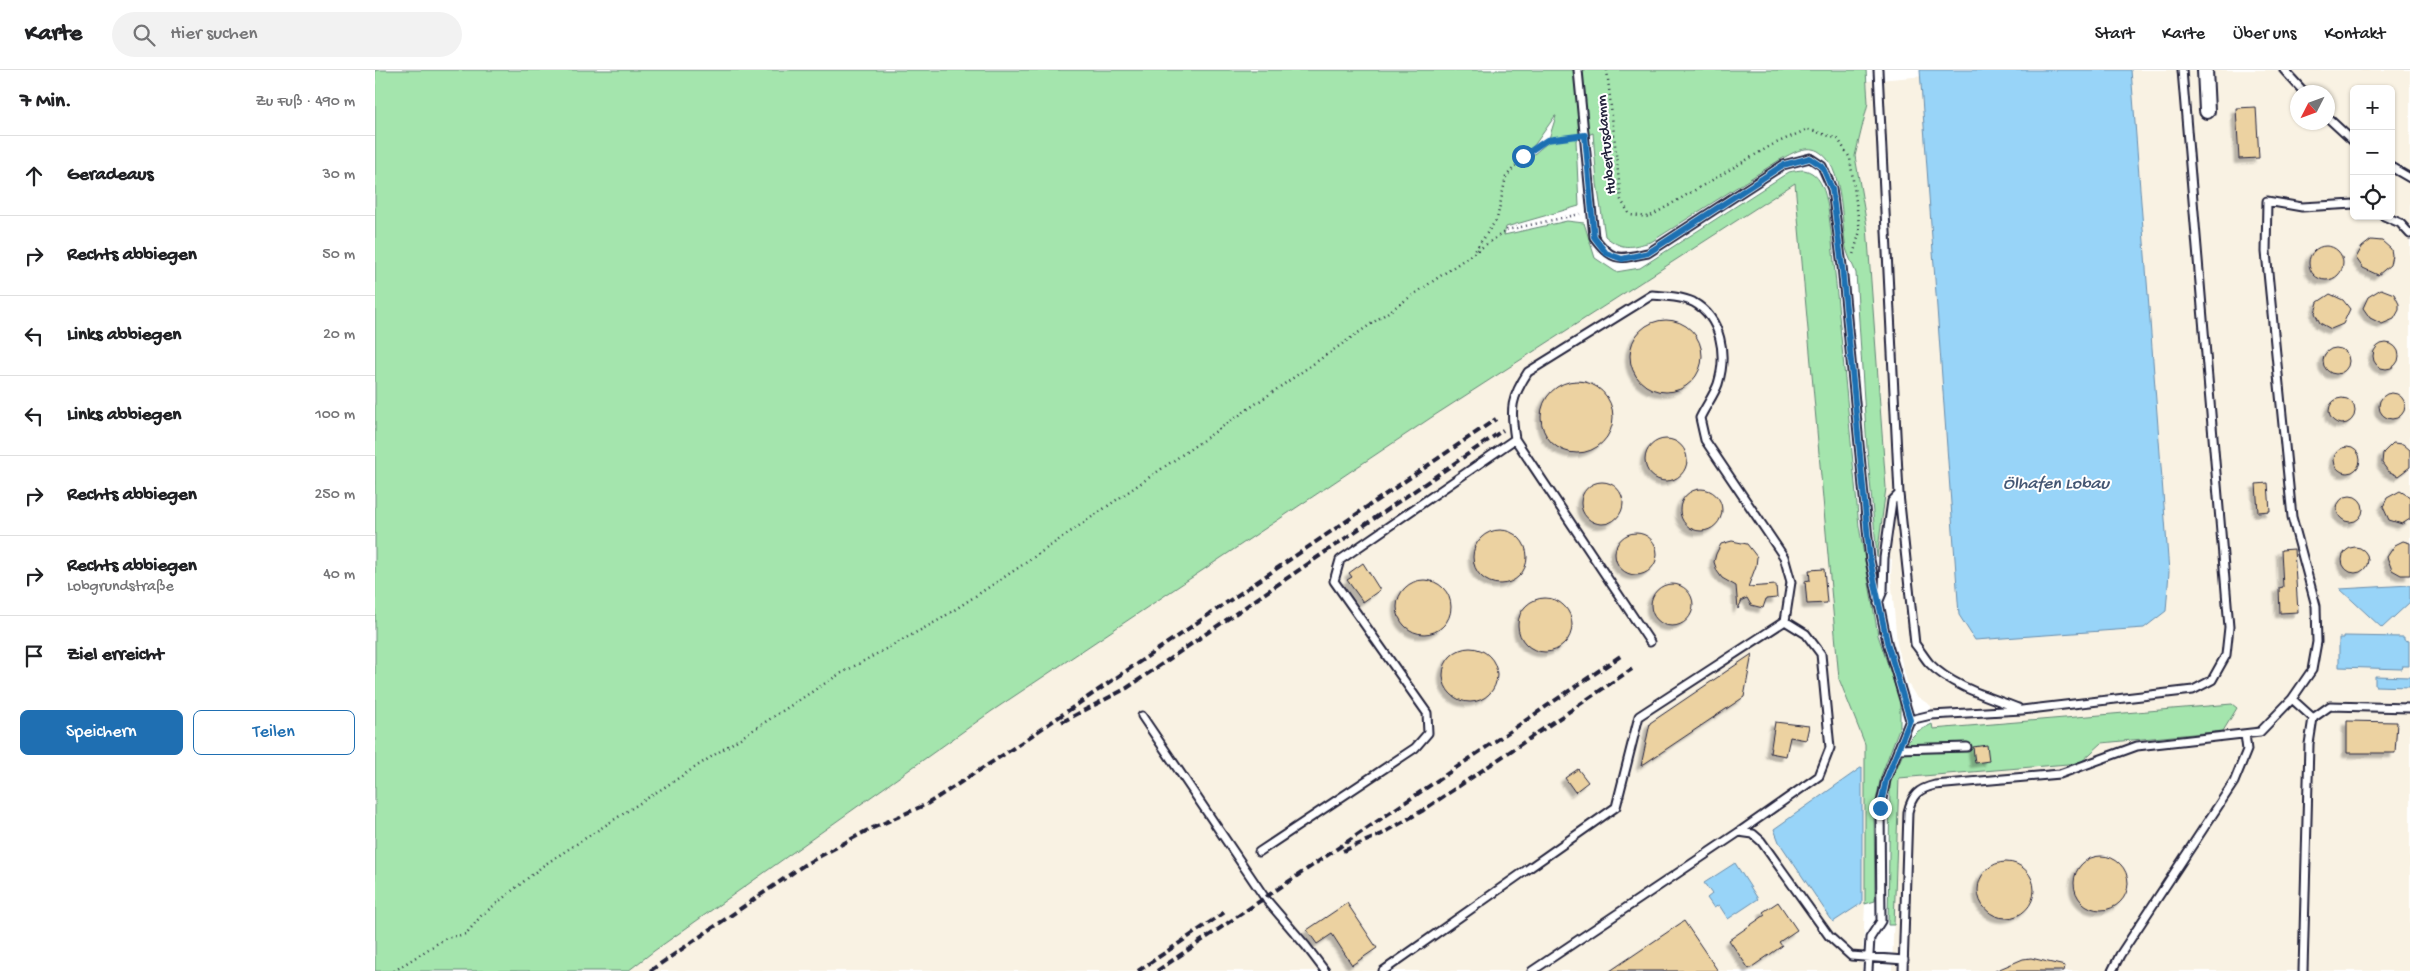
<!DOCTYPE html>
<html lang="de">
<head>
<meta charset="utf-8">
<style>
  body { margin:0; font-family:"Gochi Hand",sans-serif; background:#f2f2f2; color:#202124 }
  .controls { position:absolute; right:15px; top:15px; display:grid; overflow:hidden; border-radius:8px; box-shadow:0 1px 4px #0004 }
  .controls button { width:45px; height:45px; display:grid; place-items:center; padding:0; border:0; border-bottom:1px solid #e0e0e0; background:#fff; color:#202124; font:25px sans-serif }
  .compass { position:absolute; left:1915px; top:15px; width:45px; height:45px; border-radius:50%; background:#fff; box-shadow:0 1px 4px #0004; rotate:228deg }
  .stop { position:absolute; width:15px; height:15px; margin:-11px; border:4px solid #1f6fb2; border-radius:50%; background:#fff }
  .stop.end { background:#1f6fb2; border-color:#fff; box-shadow:0 1px 5px #0008 }
  .list { margin:0; padding:0; list-style:none }
  h2 { display:flex; justify-content:space-between; align-items:center; height:65px; margin:0; padding:0 20px; font-size:21px }
  h2 small { font-size:16px; font-weight:400; color:#757577 }
  .list li { display:grid; grid-template-columns:32px 1fr auto; gap:15px; align-items:center; box-sizing:border-box; height:80px; padding:0 20px; border-top:1px solid #e0e0e0 }
  .list b { display:block; font-size:19px; white-space:nowrap }
  .list p { margin:0; font-size:16px; white-space:nowrap; color:#757577 }
  .list em { font-size:16px; font-style:normal; color:#757577 }
  .actions { display:flex; gap:10px; padding:15px 20px }
  .actions a { flex:1; padding:11px 0; border:1px solid #1f6fb2; border-radius:8px; text-align:center; font-size:18px; color:#1f6fb2 }
  .actions .main { background:#1f6fb2; color:#fff }
  .icon { flex:none; width:28px; height:28px; fill:none; stroke:currentColor; stroke-width:2; stroke-linecap:round; stroke-linejoin:round }
  .map { position:relative; flex:none; width:2035px; height:901px; overflow:hidden }
  header { display:flex; align-items:center; gap:30px; box-sizing:border-box; height:70px; padding:0 25px; background:#fff; border-bottom:1px solid #e0e0e0 }
  header strong { font-size:24px }
  nav { display:flex; gap:28px; margin-inline-start:auto; font-size:18px }
  .search { width:350px; height:45px; background:#f2f2f2; display:flex; align-items:center; gap:12px; box-sizing:border-box; padding:0 18px; border-radius:28px; color:#757577; font-size:19px }
  main { display:flex }
  aside { flex:1; background:#fff }
  .map>svg:first-child { display:block }
  .built { fill:#f9f2e3; fill-rule:evenodd }
  .green { fill:#a4e5ad; stroke:#638474; fill-rule:evenodd }
  .water { fill:#98d4f8; stroke:#698dac }
  .building { fill:#ecd2a1; stroke:#22223b; filter:url(#shadow) }
  .lines { fill:none; stroke-linecap:round; stroke-linejoin:round }
  .service-casing { stroke:#22223b; stroke-width:11 }
  .minor-casing { stroke:#22223b; stroke-width:18 }
  .path { stroke:#22223b; stroke-width:2.5; stroke-dasharray:1 4; stroke-linecap:butt }
  .service { stroke:#fff; stroke-width:7 }
  .minor { stroke:#fff; stroke-width:14 }
  .rail { stroke:#22223b; stroke-width:4; stroke-dasharray:8 4; stroke-linecap:butt }
  .route { stroke:#1f6fb2; stroke-width:6 }
  .labels { text-anchor:middle; stroke-width:4; stroke-linejoin:round; paint-order:stroke }
  .street-label { font-size:16px; fill:#22223b; stroke:#fff }
  .water-label { font-size:18px; font-style:italic; fill:#455774; stroke:#fff }
</style>
</head>
<body>
<header>
<strong>Karte</strong>
<div class="search"><svg class="icon" aria-label="search" viewBox="0 0 24 24"><circle cx="10" cy="10" r="6"/><path d="M15 15l6 6"/></svg>Hier suchen</div>
<nav><a>Start</a><a>Karte</a><a>Über uns</a><a>Kontakt</a></nav>
</header>
<main>
<aside>
<h2>7 Min.<small>Zu Fuß · 490 m</small></h2>
<ul class="list">
<li><svg class="icon" aria-label="ahead" viewBox="0 0 24 24"><path d="M12 20V5M6 11l6-6 6 6"/></svg><div><b>Geradeaus</b></div><em>30 m</em></li>
<li><svg class="icon" aria-label="right" viewBox="0 0 24 24"><path d="M7 20v-9h11M14 6l5 5-5 5"/></svg><div><b>Rechts abbiegen</b></div><em>50 m</em></li>
<li><svg class="icon" aria-label="left" viewBox="0 0 24 24"><path d="M17 20v-9H6M10 6l-5 5 5 5"/></svg><div><b>Links abbiegen</b></div><em>20 m</em></li>
<li><svg class="icon" aria-label="left" viewBox="0 0 24 24"><path d="M17 20v-9H6M10 6l-5 5 5 5"/></svg><div><b>Links abbiegen</b></div><em>100 m</em></li>
<li><svg class="icon" aria-label="right" viewBox="0 0 24 24"><path d="M7 20v-9h11M14 6l5 5-5 5"/></svg><div><b>Rechts abbiegen</b></div><em>250 m</em></li>
<li><svg class="icon" aria-label="right" viewBox="0 0 24 24"><path d="M7 20v-9h11M14 6l5 5-5 5"/></svg><div><b>Rechts abbiegen</b><p>Lobgrundstraße</p></div><em>40 m</em></li>
<li><svg class="icon" aria-label="arrive" viewBox="0 0 24 24"><path d="M6 21V4h12l-3 4 3 4H6"/></svg><div><b>Ziel erreicht</b></div></li>
</ul>
<div class="actions"><a class="main">Speichern</a><a>Teilen</a></div>
</aside>
<div class="map">
<svg width="2035" height="901" viewBox="0 0 2035 901">
  <defs>
    <filter id="shadow"><feDropShadow dx="-4.5" dy="4.5" stdDeviation="1" flood-color="#0004"/></filter>
  </defs>
  <rect width="100%" height="100%" fill="#fff"/>
  <filter id="ink" filterUnits="userSpaceOnUse"><feTurbulence type="fractalNoise" baseFrequency=".02" numOctaves="2"/><feDisplacementMap in="SourceGraphic" scale="10" xChannelSelector="R" yChannelSelector="G"/><feConvolveMatrix kernelMatrix="1 2 1 2 8 2 1 2 1" color-interpolation-filters="sRGB"/></filter>
  <g filter="url(#ink)">
    <!-- built -->
    <path class="built" d="M1619 0H2035V901H1517L1523 708 1705 693 1727 673 1848 661 1857 634 1558 659 1556 636 1540 625 1532 612 1522 574 1516 505 1517 489 1502 487 1511 418 1492 156 1480 86 1493 33 1492 11ZM1979 19H2016V146H1979ZM1922 22H1952V52H1922Z
      M1420 113 1464 609 1490 674V834L1487 901H253L279 881 617 641 1057 347Z"/>
    <!-- green -->
    <path class="green" d="M0 0H1491L1493 33 1480 86 1492 156 1511 418 1502 487 1492 378 1481 203C1478 195 1473 186 1471 178 1466 152 1469 95 1443 81 1430 74 1414 85 1403 91L1276 172C1255 177 1248 181 1230 166L1222 113 1218 63 1201 70 1204 136 1131 157 1129 165 1192 151 1209 153 1220 188 1241 202 1265 198 1414 102C1418 101 1425 100 1429 100 1453 104 1453 143 1456 161L1484 456 1503 565 1525 631V656L1506 706 1499 741 1500 831 1490 834V674L1464 609 1420 113 1057 347 617 641 279 881 253 901H0ZM1181 46 1173 72 1144 97 1180 46Z
      M1857 634 1862 638 1848 661 1727 673 1705 693 1524 708 1519 855H1513L1515 713 1534 670 1543 661 1557 654 1558 659Z"/>
    <!-- water -->
    <path class="water" d="M1545 0H1756L1794 502 1791 541 1769 558 1600 570 1584 545Z
      M2035 515V532L2007 558 1965 519Z
      M1969 566 2029 567V570L2034 571V596H2027L2026 599 1964 597V568H1969Z
      M2000 606 2035 607V617L2000 616Z
      M1487 697V833L1458 852 1404 772 1399 759Z
      M1360 793 1383 829 1353 849 1344 835 1339 838 1332 828 1337 824 1329 813Z"/>
    <!-- building -->
    <path class="building" d="M1881 37 1884 88 1864 89 1861 38Z
      M1996 170 2007 171 2016 179 2017 185 2015 195 2003 205 1988 198 1981 188 1987 177Z
      M1934 193a17 17 0 1 1 34 0a17 17 0 1 1-34 0Z
      M2006 219 2019 224 2024 234V240L2019 249 2007 254 1995 248 1988 238 1993 227Z
      M1955 224 1968 230 1975 239 1968 254 1956 259 1945 253 1940 243 1943 232Z
      M1255 286a36 36 0 1 1 72 0a36 36 0 1 1-72 0Z
      M1998 286a13 13 0 1 1 26 0a13 13 0 1 1-26 0Z
      M1948 291a13 13 0 1 1 26 0a13 13 0 1 1-26 0Z
      M1166 347a36 36 0 1 1 72 0a36 36 0 1 1-72 0Z
      M2004 336a13 13 0 1 1 26 0a13 13 0 1 1-26 0Z
      M1954 341a13 13 0 1 1 26 0a13 13 0 1 1-26 0Z
      M1270 390a21 21 0 1 1 42 0a21 21 0 1 1-42 0Z
      M2018 373 2028 374 2035 380V397L2023 406 2013 401 2007 393 2008 383Z
      M1959 390a13 13 0 1 1 26 0a13 13 0 1 1-26 0Z
      M1206 433a21 21 0 1 1 42 0a21 21 0 1 1-42 0Z
      M1893 413 1895 441 1883 442 1881 414Z
      M1305 440a21 21 0 1 1 42 0a21 21 0 1 1-42 0Z
      M2025 421 2035 427V449L2027 454 2014 450 2008 437 2012 428Z
      M1962 439a13 13 0 1 1 26 0a13 13 0 1 1-26 0Z
      M1098 487a27 27 0 1 1 54 0a27 27 0 1 1-54 0Z
      M1240 484a21 21 0 1 1 42 0a21 21 0 1 1-42 0Z
      M1357 471 1372 474 1382 487 1381 496 1373 517 1401 515 1402 528 1391 529 1388 538 1376 535 1372 528 1367 530 1363 539 1361 516 1347 508 1342 501 1339 492 1341 484 1346 474Z
      M2028 471 2035 473V505H2026L2017 500 2012 487 2020 475Z
      M1967 490a13 13 0 1 1 26 0a13 13 0 1 1-26 0Z
      M1919 479 1923 542 1905 543 1904 518 1908 517 1906 480Z
      M988 493 1005 520 988 532 972 510 977 507 974 503Z
      M1449 499 1452 533 1432 534 1430 511 1435 510 1434 500Z
      M1022 537a27 27 0 1 1 54 0a27 27 0 1 1-54 0Z
      M1276 535a21 21 0 1 1 42 0a21 21 0 1 1-42 0Z
      M1143 555a27 27 0 1 1 54 0a27 27 0 1 1-54 0Z
      M1068 605a27 27 0 1 1 54 0a27 27 0 1 1-54 0Z
      M1377 584 1369 627 1266 696 1275 653Z
      M1972 651 2022 652 2020 683H1972Z
      M1400 652 1434 656 1431 670 1415 667 1411 686 1395 683Z
      M1612 675 1614 691 1600 693 1598 677Z
      M1203 699 1213 712 1200 722 1190 708Z
      M1699 813a27 27 0 1 1 54 0a27 27 0 1 1-54 0Z
      M1603 820a28 28 0 1 1 56 0a28 28 0 1 1-56 0Z
      M1403 832 1422 860 1404 872 1407 876 1374 899 1354 870 1390 845 1388 842Z
      M972 833 1002 878 977 895 957 864 942 874 932 860Z
      M1309 851 1343 901H1235Z
      M1656 888 1690 896 1689 901H1620L1648 889Z"/>
    <g class="lines">
      <defs>
        <path id="service" d="M1203 0 1219 167C1238 193 1244 189 1273 183L1408 95 1435 88 1447 96 1457 119 1467 196 1495 490 1512 572 1535 650
          M1503 0 1524 424 1517 431 1509 488 1508 521 1503 533
          M1909 0 1929 22
          M1952 47 1979 72
          M2016 97 2035 108
          M2009 146 2025 153 2035 164
          M1524 424 1540 574C1545 580 1549 587 1554 593 1576 616 1614 627 1643 638
          M1275 572 1140 369C1135 338 1136 328 1153 302L1277 225C1290 226 1306 226 1318 232 1347 248 1352 285 1343 314 1339 325 1330 337 1325 348L1330 370 1409 487 1416 512 1410 551
          M1917 629 1938 648
          M767 646 890 828 931 876 950 901
          M1535 650 1556 645 1647 640 1818 620 1837 610 1851 585 1854 557 1807 0
          M1523 679 1592 677
          M884 782 1040 678 1053 663 1052 643 959 511 965 490 1140 369
          M1008 901 1241 737 1264 646 1410 551 1431 564 1446 584 1455 678 1444 706 1364 762
          M1157 901 1364 762 1378 764 1386 771 1454 866 1476 886 1529 890
          M1493 901 1495 868 1506 851 1505 738 1511 710 1535 650
          M1528 901 1533 742C1537 725 1543 719 1560 715L1685 704 1762 676 1885 662 1917 629 1937 600 1942 572 1941 536 1917 447 1891 182 1892 131 1927 137 1979 134
          M1737 901 1745 885 1859 712 1872 680 1870 664
          M1928 901 1934 674 1938 648 1955 636 2035 638"/>
        <path id="minor" d="M1830 0 1832 41"/>
      </defs>
      <!-- service casing -->
      <use href="#service" class="service-casing"/>
      <!-- minor casing -->
      <use href="#minor" class="minor-casing"/>
      <!-- path -->
      <path class="path" d="M1232 0 1246 130 1255 145 1274 147 1397 75 1433 59 1463 69 1475 88 1485 161 1478 185
        M1100 180 1122 149 1131 107 1148 86 1172 70 1199 66
        M19 901 71 868 91 864 106 846 169 795 463 605 564 550 646 496 1132 160 1205 144"/>
      <!-- service -->
      <use href="#service" class="service"/>
      <!-- minor -->
      <use href="#minor" class="minor"/>
      <!-- rail -->
      <path class="rail" d="M687 652 752 618 1128 360
        M968 781 1007 764 1047 741 1257 599
        M275 901 429 795 491 761 552 734 628 685 1121 349
        M763 901 850 842
        M782 901 1247 585"/>
    </g>
  </g>
  <g class="lines" filter="url(#ink)">
    <!-- route -->
    <path class="route" d="M1148 86 1172 70 1210 65 1219 167 1231 183 1247 189 1273 183 1408 95 1435 88 1447 96 1457 119 1467 196 1495 490 1512 572 1535 650 1511 710 1505 738"/>
  </g>
  <g class="labels">
    <!-- street labels -->
    <g class="street-label">
      <text transform="translate(1229 75) rotate(-96)" y="6">Hubertusdamm</text>
    </g>
    <!-- water labels -->
    <g class="water-label">
      <text x="1681" y="418">Ölhafen Lobau</text>
    </g>
  </g>
</svg>
<div class="controls">
<button>+</button>
<button>−</button>
<button><svg class="icon" aria-label="locate" viewBox="0 0 24 24"><circle cx="12" cy="12" r="6"/><path d="M12 2v4M12 18v4M2 12h4M18 12h4"/></svg></button>
</div>
<svg class="compass" viewBox="-18 -18 36 36"><path d="M0-13l5 13h-10z" fill="#e53935"/><path d="M0 13l5-13h-10z" fill="#757577"/></svg>
<div class="stop" style="left:1148px;top:86px"></div>
<div class="stop end" style="left:1505px;top:738px"></div>
</div>
</main>
</body>
</html>
